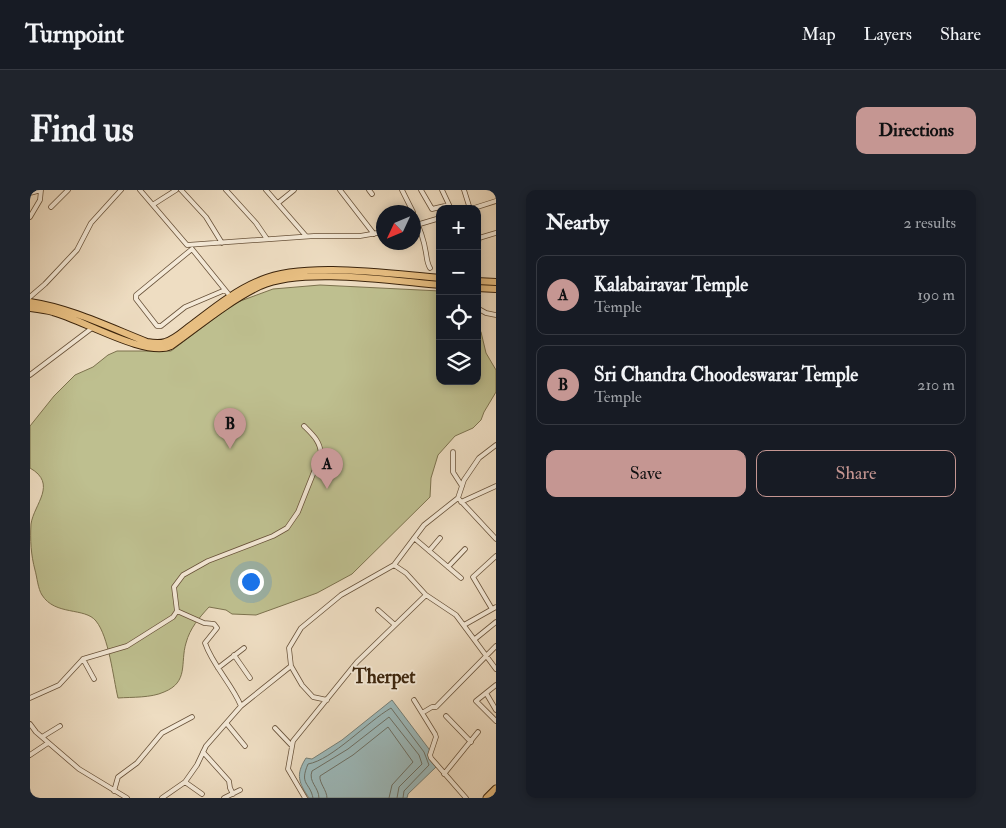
<!DOCTYPE html>
<html lang="en">
<head>
<meta charset="utf-8">
<style>
  body { margin:0; font-family:"IM FELL Double Pica",serif; background:#20242c; color:#f1f3f6 }
  .controls { position:absolute; right:15px; top:15px; display:grid; overflow:hidden; border-radius:10px; box-shadow:0 2px 8px #0003 }
  .controls button { width:45px; height:45px; display:grid; place-items:center; padding:0; border:0; border-bottom:1px solid #363941; background:#171b24; color:#f1f3f6; font:25px sans-serif }
  .compass { position:absolute; left:346px; top:15px; width:45px; height:45px; border-radius:50%; background:#171b24; box-shadow:0 2px 8px #0003; rotate:226deg }
  .you { position:absolute; left:220px; top:391px; width:18px; height:18px; margin:-12px; border:4px solid #fff; border-radius:50%; background:#1a73e8; box-shadow:0 0 0 8px #1a73e833 }
  .badge { display:grid; place-items:center; width:32px; height:32px; border-radius:50%; background:#c59692; color:#111; font-size:16px; font-weight:700 }
  .pin { position:absolute; translate:-50% -41px; filter:drop-shadow(0 1px 2px #0008) }
  .pin::after { content:''; position:absolute; top:26px; width:18px; height:15px; background:inherit; clip-path:polygon(0 0,100% 0,50% 100%) }
  .list { margin:0; padding:0; list-style:none }
  h2 { display:flex; justify-content:space-between; align-items:center; height:65px; margin:0; padding:0 20px; font-size:21px }
  h2 small { font-size:16px; font-weight:400; color:#9ea1a6 }
  .list li { display:grid; grid-template-columns:32px 1fr auto; gap:15px; align-items:center; box-sizing:border-box; height:80px; margin:0 10px 10px; padding:0 10px; border:1px solid #363941; border-radius:10px }
  .list b { display:block; font-size:19px; white-space:nowrap }
  .list p { margin:0; font-size:16px; white-space:nowrap; color:#9ea1a6 }
  .list em { font-size:16px; font-style:normal; color:#9ea1a6 }
  .actions { display:flex; gap:10px; padding:15px 20px }
  .actions a { flex:1; padding:11px 0; border:1px solid #c59692; border-radius:10px; text-align:center; font-size:18px; color:#c59692 }
  .actions .main { background:#c59692; color:#111 }
  .icon { flex:none; width:28px; height:28px; fill:none; stroke:currentColor; stroke-width:2; stroke-linecap:round; stroke-linejoin:round }
  .map { position:relative; flex:none; width:466px; height:608px; overflow:hidden; border-radius:10px }
  header { display:flex; align-items:center; gap:30px; box-sizing:border-box; height:70px; padding:0 25px; background:#171b24; border-bottom:1px solid #363941 }
  header strong { font-size:24px }
  nav { display:flex; gap:28px; margin-inline-start:auto; font-size:18px }
  .intro { display:flex; align-items:center; justify-content:space-between; box-sizing:border-box; height:120px; padding:0 30px }
  h1 { margin:0; font-size:35px }
  .button { padding:12px 22px; border-radius:10px; background:#c59692; color:#111; font-size:18px; font-weight:700 }
  main { display:flex; gap:30px; padding:0 30px }
  aside { flex:1; background:#171b24; border-radius:10px; box-shadow:0 2px 8px #0003 }
  .map>svg:first-child { display:block }
  .green { fill:#bebf8f; stroke:#7c724e }
  .water { fill:#9cbabc; stroke:#757e76 }
  .lines { fill:none; stroke-linecap:round; stroke-linejoin:round }
  .shore { stroke:#6c6f64; stroke-width:1 }
  .street-casing { stroke:#68523a; stroke-width:5.5 }
  .primary-casing { stroke:#3b240c; stroke-width:8 }
  .highway-casing { stroke:#3b240c; stroke-width:9 }
  .street { stroke:#f4e9d7; stroke-width:4 }
  .primary { stroke:#e7be81; stroke-width:6 }
  .highway { stroke:#e7be81; stroke-width:7 }
  .labels { text-anchor:middle; stroke-width:4; stroke-linejoin:round; paint-order:stroke }
  .neighbourhood-label { font-size:19px; font-weight:bold; fill:#3b240c; stroke:#f4e9d7 }
</style>
</head>
<body>
<header>
<strong>Turnpoint</strong>
<nav><a>Map</a><a>Layers</a><a>Share</a></nav>
</header>
<div class="intro"><h1>Find us</h1><a class="button">Directions</a></div>
<main>
<div class="map">
<svg width="466" height="608" viewBox="0 0 466 608">
  <rect width="100%" height="100%" fill="#eeddc2"/>
  <filter id="stains"><feTurbulence type="fractalNoise" baseFrequency=".004" numOctaves="4"/><feColorMatrix values="0 0 0 0 .2 0 0 0 0 .09 0 0 0 0 .02 0 0 0 .5 -.17"/></filter>
  <radialGradient id="worn" r=".72"><stop offset=".6" stop-color="#630" stop-opacity="0"/><stop offset="1" stop-color="#630" stop-opacity=".3"/></radialGradient>
  <!-- green -->
  <path class="green" d="M290 95 410 101V191H447V136L451 142 456 163 466 180V202L454 222 451 230 443 238 425 246 408 265 401 288 400 307 322 384 287 403 226 425 202 424 196 420 179 417C169 428 160 438 156 453 150 473 159 492 134 502 121 508 102 507 88 508 83 487 79 447 66 431 55 417 25 426 12 405 8 399 7 387 5 380 1 365 0 350 1 334 4 314 28 294 0 278V236L24 206 45 185 63 177 78 165 87 161H141L205 113 243 99Z"/>
  <!-- water -->
  <path class="water" d="M362 510 399 559 406 577 378 604 377 608H279C269 593 265 585 276 568L282 569 312 550Z"/>
  <g class="lines">
    <!-- shore -->
    <path class="shore" d="M283 608C280 592 269 595 278 574 302 570 337 532 361 518L394 562 399 575 374 601 373 608
      M289 608C289 597 278 592 282 581L318 559 359 527 389 565 392 574 369 597 367 608
      M297 608C297 600 289 593 290 586L323 565 358 537 383 572 362 595 359 608"/>
    <defs>
      <path id="street" d="M110 0 157 55 284 46H330L353 42
        M151 0 176 27 192 53
        M196 0 226 33 237 49
        M236 0 276 46
        M310 0 344 44
        M339 0 342 4
        M372 0 383 22
        M391 0 402 19 419 15
        M412 0 421 19
        M434 0 440 19
        M0 3 11 0
        M248 13 264 0
        M124 14 146 0
        M21 17 38 0
        M441 19 466 11
        M383 24C389 36 394 50 396 63 397 69 397 73 400 78
        M0 27 10 10 11 0
        M383 36 410 28
        M447 41 449 48 447 58
        M449 48 466 43
        M162 59 106 105V109L127 136H131L155 117 195 100
        M162 59 200 106
        M0 107 15 94 47 60 61 33 91 0
        M447 118 456 123 466 125
        M0 185 62 138
        M423 262V282L432 296
        M428 308 466 349
        M431 312 466 296
        M384 348 431 388
        M399 361 410 348
        M364 375 394 335 428 308 434 290 449 268 466 255
        M418 377 435 359
        M462 419 443 387 466 366
        M348 420 365 435
        M434 435 466 417
        M445 449 466 432
        M204 465 220 488
        M53 469 64 489
        M188 478 214 458
        M466 495 446 511 466 531
        M456 503 466 520
        M0 508 29 495 53 469 97 456 143 427 147 421 144 397 153 385 178 371 243 346 257 338 268 322 291 264C290 251 283 245 274 236
        M297 510 283 507 272 495 261 476 259 458 271 438 311 405 364 375 376 383 396 405
        M384 510 405 544 406 547 400 565 401 568 436 608
        M211 516 261 476
        M392 523 402 517H406L466 456
        M416 526 441 552
        M0 534 6 542 49 579 97 608
        M197 534 215 556
        M245 538 262 556
        M12 547 30 536
        M173 562 199 591 200 598 203 604
        M0 565 18 553
        M414 584 448 542
        M155 592 172 604
        M84 601 88 587 107 573 132 543 162 527
        M132 608 155 592 167 575 176 556 211 516C202 494 183 476 175 453L187 438 184 434 174 433 147 421
        M194 608 210 600
        M275 608 258 579 263 551 327 472 396 405 426 425 466 479"/>
      <path id="primary" d="M447 91 466 92
        M447 98 466 99
        M0 112C40 118 79 137 117 152 123 153 129 154 135 152 146 149 155 139 164 133 185 117 206 100 231 90 275 71 361 84 410 88
        M0 118C8 119 16 120 23 122 51 129 116 168 141 156 169 136 199 111 230 96 273 77 362 91 410 95"/>
      <path id="highway" d="M457 608 466 599"/>
    </defs>
    <!-- street casing -->
    <use href="#street" class="street-casing"/>
    <!-- primary casing -->
    <use href="#primary" class="primary-casing"/>
    <!-- highway casing -->
    <use href="#highway" class="highway-casing"/>
    <!-- street -->
    <use href="#street" class="street"/>
    <!-- primary -->
    <use href="#primary" class="primary"/>
    <!-- highway -->
    <use href="#highway" class="highway"/>
  </g>
  <g class="labels">
    <!-- neighbourhood labels -->
    <g class="neighbourhood-label">
      <text x="354" y="493">Therpet</text>
    </g>
  </g>
  <rect width="100%" height="100%" filter="url(#stains)"/>
  <rect width="100%" height="100%" fill="url(#worn)"/>
</svg>
<div class="controls">
<button>+</button>
<button>−</button>
<button><svg class="icon" aria-label="locate" viewBox="0 0 24 24"><circle cx="12" cy="12" r="6"/><path d="M12 2v4M12 18v4M2 12h4M18 12h4"/></svg></button>
<button><svg class="icon" aria-label="layers" viewBox="0 0 24 24"><path d="M12 4l9 5-9 5-9-5zM3 14l9 5 9-5"/></svg></button>
</div>
<svg class="compass" viewBox="-18 -18 36 36"><path d="M0-13l5 13h-10z" fill="#e53935"/><path d="M0 13l5-13h-10z" fill="#9ea1a6"/></svg>
<div class="you"></div>
<div class="pin badge" style="left:297px;top:299px">A</div>
<div class="pin badge" style="left:200px;top:259px">B</div>
</div>
<aside>
<h2>Nearby<small>2 results</small></h2>
<ul class="list">
<li><span class="badge">A</span><div><b>Kalabairavar Temple</b><p>Temple</p></div><em>190 m</em></li>
<li><span class="badge">B</span><div><b>Sri Chandra Choodeswarar Temple</b><p>Temple</p></div><em>210 m</em></li>
</ul>
<div class="actions"><a class="main">Save</a><a>Share</a></div>
</aside>
</main>
</body>
</html>
